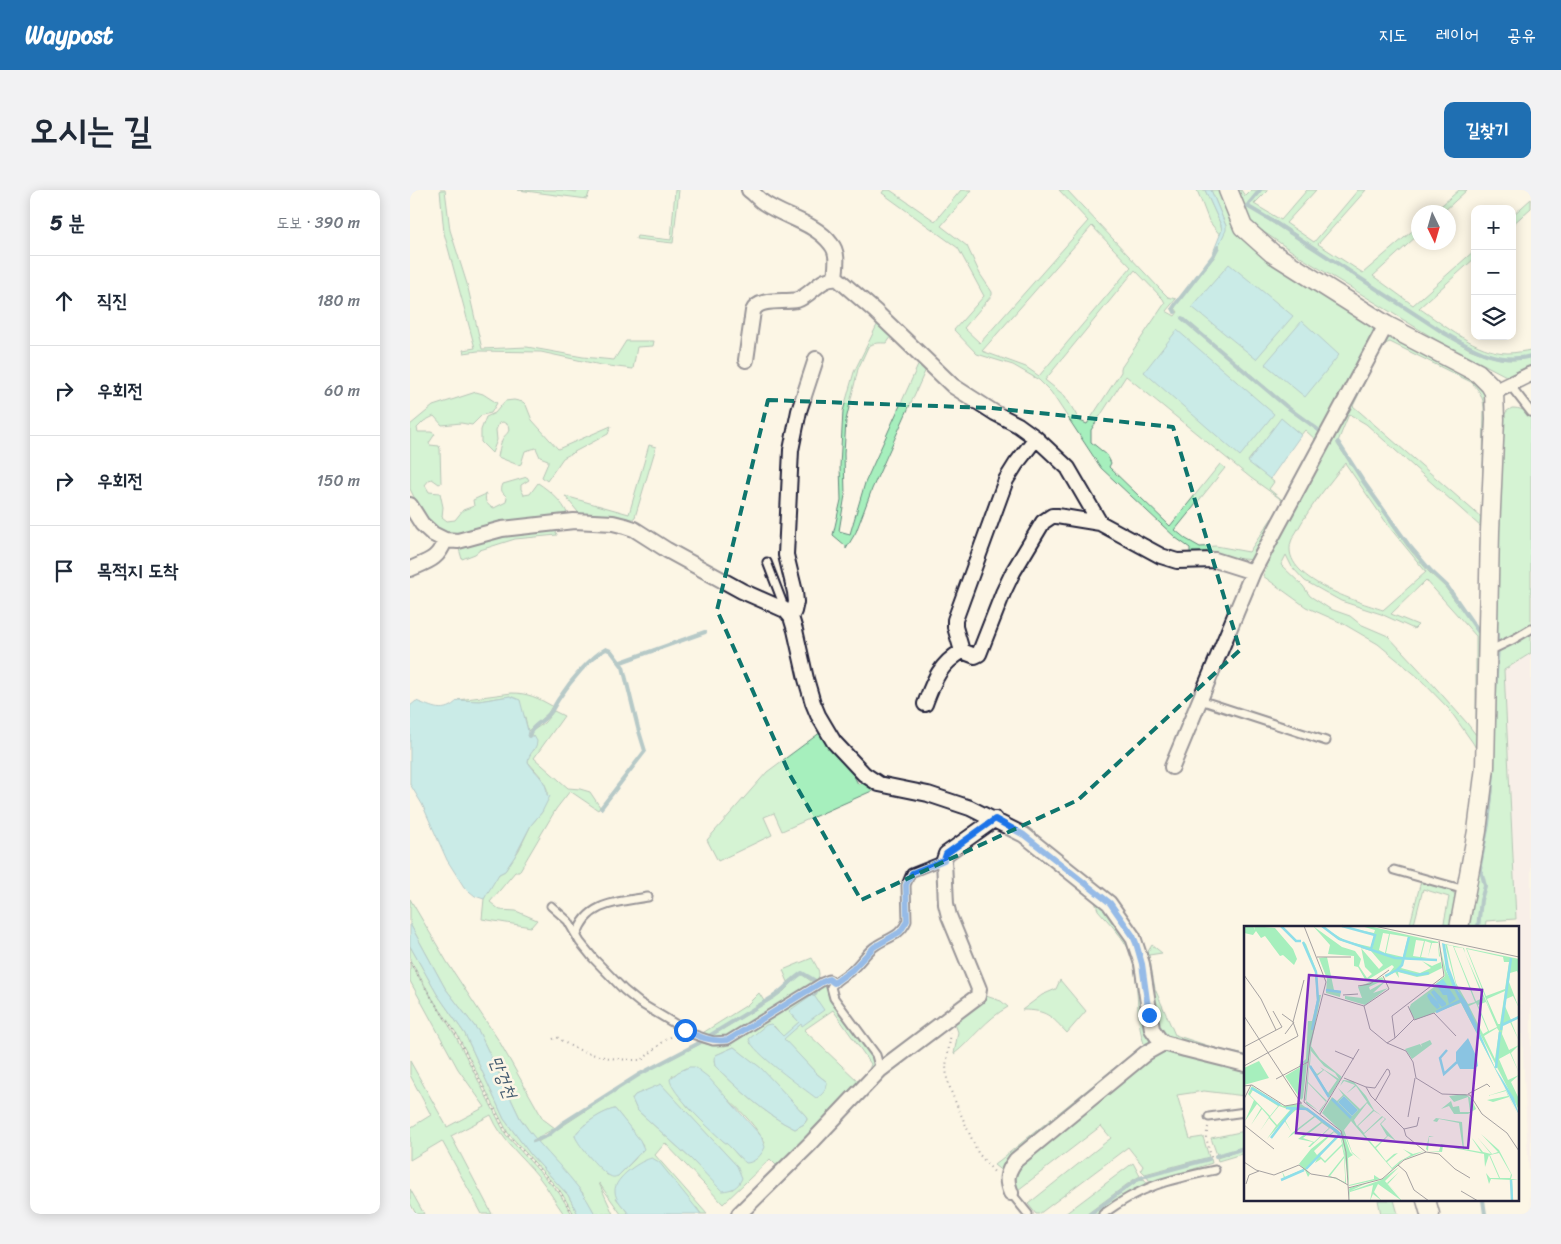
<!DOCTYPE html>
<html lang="ko">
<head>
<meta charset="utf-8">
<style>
  body { margin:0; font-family:Sriracha,"Poor Story",sans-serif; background:#f2f2f3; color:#1f2937 }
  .controls { position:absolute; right:15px; top:15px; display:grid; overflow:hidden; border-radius:10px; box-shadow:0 2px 12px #0003 }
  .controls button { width:45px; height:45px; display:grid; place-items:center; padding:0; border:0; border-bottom:1px solid #e0e1e3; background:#fff; color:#1f2937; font:25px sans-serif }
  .compass { position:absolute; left:1001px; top:15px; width:45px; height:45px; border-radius:50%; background:#fff; box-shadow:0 2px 12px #0003; rotate:175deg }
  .stop { position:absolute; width:15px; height:15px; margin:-11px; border:4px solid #1a73e8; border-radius:50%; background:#fff }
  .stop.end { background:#1a73e8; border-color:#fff; box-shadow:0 1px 5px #0008 }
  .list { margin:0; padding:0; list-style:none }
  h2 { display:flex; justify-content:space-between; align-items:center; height:65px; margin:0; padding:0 20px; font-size:21px }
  h2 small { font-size:16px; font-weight:400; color:#747a83 }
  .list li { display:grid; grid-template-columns:32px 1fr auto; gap:15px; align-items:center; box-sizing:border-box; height:90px; padding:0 20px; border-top:1px solid #e0e1e3 }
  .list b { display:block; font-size:19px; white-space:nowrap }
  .list em { font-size:16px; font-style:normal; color:#747a83 }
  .icon { flex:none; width:28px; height:28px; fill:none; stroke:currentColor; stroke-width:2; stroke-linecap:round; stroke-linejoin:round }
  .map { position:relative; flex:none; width:1121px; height:1024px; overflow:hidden; border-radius:10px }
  header { display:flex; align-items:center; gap:30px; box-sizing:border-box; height:70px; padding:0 25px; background:#1f6fb2; color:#fff }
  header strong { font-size:24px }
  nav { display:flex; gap:28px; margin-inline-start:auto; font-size:18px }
  .intro { display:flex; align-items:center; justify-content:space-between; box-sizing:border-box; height:120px; padding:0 30px }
  h1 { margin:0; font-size:35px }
  .button { padding:12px 22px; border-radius:10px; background:#1f6fb2; color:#fff; font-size:18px; font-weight:700 }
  main { display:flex; gap:30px; padding:0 30px }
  aside { flex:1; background:#fff; border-radius:10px; box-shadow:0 2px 12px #0003 }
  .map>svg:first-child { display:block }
  .built { fill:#f4e7ea }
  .green { fill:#a6efbd; stroke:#64887c; fill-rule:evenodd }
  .water { fill:#8edee9; stroke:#6393a3 }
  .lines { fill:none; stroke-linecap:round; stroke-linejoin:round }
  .stream { stroke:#6393a3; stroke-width:4 }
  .service-casing { stroke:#22223b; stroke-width:11 }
  .minor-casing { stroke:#22223b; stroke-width:18 }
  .tertiary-casing { stroke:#22223b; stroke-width:21 }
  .path { stroke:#22223b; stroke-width:2; stroke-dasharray:1 4; stroke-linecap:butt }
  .service { stroke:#fcf5e5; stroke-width:7 }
  .minor { stroke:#fcf5e5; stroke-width:14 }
  .tertiary { stroke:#fcf5e5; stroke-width:18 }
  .route { stroke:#1a73e8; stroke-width:6 }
  .marked { fill:none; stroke:#0f766e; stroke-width:4; stroke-dasharray:10 6; stroke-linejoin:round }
  .labels { text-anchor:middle; stroke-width:5; stroke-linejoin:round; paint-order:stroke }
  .water-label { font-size:18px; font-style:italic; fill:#425a6f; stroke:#fcf5e5 }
  .inset-river { fill:none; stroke:#8edee9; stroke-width:2.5 }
  .inset-road { fill:none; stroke:#a5a1a1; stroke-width:1 }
  .view { fill:#7b2cbf; fill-opacity:0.15; stroke:#7b2cbf; stroke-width:2.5 }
  .inset-edge { fill:none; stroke:#22223b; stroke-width:2.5 }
</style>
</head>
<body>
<header>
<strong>Waypost</strong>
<nav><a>지도</a><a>레이어</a><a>공유</a></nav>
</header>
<div class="intro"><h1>오시는 길</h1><a class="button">길찾기</a></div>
<main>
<aside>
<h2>5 분<small>도보 · 390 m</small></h2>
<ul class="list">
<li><svg class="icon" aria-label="ahead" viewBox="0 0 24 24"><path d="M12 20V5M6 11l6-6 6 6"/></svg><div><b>직진</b></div><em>180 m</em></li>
<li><svg class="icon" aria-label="right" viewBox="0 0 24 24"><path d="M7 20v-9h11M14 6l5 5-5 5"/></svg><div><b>우회전</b></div><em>60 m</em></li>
<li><svg class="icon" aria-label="right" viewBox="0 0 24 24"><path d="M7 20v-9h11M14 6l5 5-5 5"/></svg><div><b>우회전</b></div><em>150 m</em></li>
<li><svg class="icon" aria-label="arrive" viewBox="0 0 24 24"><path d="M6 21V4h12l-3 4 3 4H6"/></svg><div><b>목적지 도착</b></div></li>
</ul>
</aside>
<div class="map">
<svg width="1121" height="1024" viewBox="0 0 1121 1024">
  <rect width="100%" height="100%" fill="#fcf5e5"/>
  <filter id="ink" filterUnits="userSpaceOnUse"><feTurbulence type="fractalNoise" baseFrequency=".02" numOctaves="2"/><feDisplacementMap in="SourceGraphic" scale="10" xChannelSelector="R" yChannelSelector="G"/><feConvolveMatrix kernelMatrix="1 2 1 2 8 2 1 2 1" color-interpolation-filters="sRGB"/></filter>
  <g filter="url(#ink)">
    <!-- built -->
    <path class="built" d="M1121 463V1024L1094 480Z"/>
    <!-- green -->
    <path class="green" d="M30 0H35L40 40 57 94 72 159 117 157 173 167 204 170 216 151H244L243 156 227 157 223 179 191 175 131 162 68 161 54 163 53 160 65 158 34 43Z
      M108 0H153L167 2 168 0H180L177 9Z
      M265 0H269L263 53 226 49 227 46 261 50Z
      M474 0H480L525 31 551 0H562L531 36 557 56 570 84 582 102V105L554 138 570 153 678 31 649 0H657L749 98 758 107 766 109 756 121 765 126 768 122 765 118 766 115 805 66 816 36 801 0H814L829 37 964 136C964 150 917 233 907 251L895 240 891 245 871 229 838 271 864 292 859 299 876 313 841 288 716 186 681 240V252L697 265 701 273 699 277 760 336 810 274 815 278 765 340 776 349 790 357 806 356 839 362 862 328 865 331 844 370 780 364V358L766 348 691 278 641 202 629 190 603 175 567 164 544 140 574 106 548 58 472 3ZM682 36 721 77 629 186 616 177 572 161ZM725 80 753 109 755 113 711 178V182L677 234 670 231 655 206 635 190ZM773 128 878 216 910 241 909 242 876 217 772 129Z
      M787 0H795L811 35 812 40 810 45 799 31Z
      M826 0H831L835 6 841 0H849L837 14 836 17 844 21 1059 159C1081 167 1097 174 1121 167V179L1100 188 1025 149 892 68 845 36 839 31Z
      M851 0H858L844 14 871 30 897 0H906L876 33 904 52 948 0H956L908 54 953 83 1008 36V45L963 86 1003 115 1065 60V68L1009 118C1034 135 1067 163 1098 163 1106 163 1114 161 1121 160V166C1088 174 1062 159 1034 142L865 31 838 16Z
      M1049 0H1057L1033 22H1024Z
      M1121 9V18L1102 35V26Z
      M469 131 483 144 477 153C469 153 464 152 458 157L448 179 436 230 434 264 435 305 429 341 440 344 455 293 510 171 517 177 462 299 446 342 436 359V356L423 345 431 310 430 276 433 221 444 182Z
      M977 147 989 148 1064 187 1077 205 1070 566 1063 553 1039 519 1008 487 968 454 932 433 896 417 853 386 869 348 974 149ZM980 152 1061 192C1069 200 1073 206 1074 218L1072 328 943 216 971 159 975 154ZM939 224 956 234 1071 337 1069 443 1035 397 1019 382 997 356 927 254ZM935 273 980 338 1016 382 973 420C949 412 870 389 881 352 882 348 886 343 888 339 901 315 919 294 935 273ZM876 365 882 377 895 391 931 411 971 424 1004 439 1008 435 981 424 1016 390 1066 446V545L1057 533 1018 489 978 446 950 434 940 426 920 419 900 406 893 396 871 375Z
      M66 202 73 204 87 213 81 223 72 225 62 235 51 233 32 235 24 226 14 231 7 238 8 242H21L25 244 19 253 20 255 29 256 30 259 31 293 29 294 22 289 19 290 15 295 19 302 30 303 33 317 32 327 37 331 45 330 53 320 64 316 63 310 76 304C74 312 77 315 84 318L96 312 97 307C92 302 90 301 93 294L117 287 119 290 111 295V299L114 305 120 304 128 293C140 301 153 312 158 325L53 346 33 343 23 337 13 325 0 299V235L23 216Z
      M104 210 113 212 116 215 122 230 148 259 201 236 198 244 153 268 137 291 132 287 138 273V270L130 267 126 258 115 261 111 274 108 275 88 267C89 262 90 255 92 250 95 243 101 244 98 235L93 232 89 233 86 240 87 250 82 263 71 252V240L76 227 85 223 95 211Z
      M1102 218C1110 218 1116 220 1121 227V436L1085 454 1092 228 1097 221Z
      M239 255 246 257 225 327 219 332 172 327 155 306 219 324Z
      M145 337 147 345 105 349 70 360 65 364 52 369 49 359 69 349Z
      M1121 444V463L1094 480 1106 729 1076 731 1075 738H1069L1071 710 1075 696 1071 676 1079 635 1083 602 1088 462Z
      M1087 462 1081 602 1078 634 1070 675 1074 697 1070 710 1067 738H1056L1085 463Z
      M102 503C118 503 128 508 142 516L138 523 118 541 115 527 100 506 69 511 48 510Z
      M144 521 154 526 124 568 158 598 170 599 180 602 190 617 188 620 160 601 146 619 109 682H105L80 712 90 720 106 721 127 730 121 737 72 729 74 709 77 702 89 684 95 681 109 660 121 635 132 622 137 605V599L131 587 118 572 119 564 125 559 124 546 121 545V542L134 533Z
      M411 542 446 582 443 584 448 594 456 591 464 600 372 641 364 623 354 627 362 645 308 671 297 650 357 582Z
      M1011 691 1043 702 1046 706 1042 738H1033L1039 707 1013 699 1003 738H999Z
      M676 703 697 717 723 758 738 845 743 852 593 982 584 975 734 854C724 825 731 791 720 763 714 747 699 733 688 720L685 712Z
      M0 709 37 772 89 851 133 929 145 938 125 949 110 928 69 842 35 798 0 734Z
      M742 755 752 763 739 765 745 799 765 845 808 859 835 865V870L757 847 747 834 735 766Z
      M0 756 27 804 55 844 94 929 121 965 158 1005 168 1024H164L151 1002 98 943 47 844 24 811 0 770Z
      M402 768C406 776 413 784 406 791L392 782 378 792 373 780Z
      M0 773 45 845 96 945 149 1003 162 1024H154C145 1012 138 998 128 986 111 965 92 951 81 925L41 946 82 1024H72L32 951 0 970V938L21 925 0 885V871L37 937 75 917 48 879 0 791Z
      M391 784 404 793 318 846 300 847 364 808 374 801Z
      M650 790 676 821 657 843C641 826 637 820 612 820L632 805 646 799Z
      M414 794C418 799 419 806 422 811 433 826 467 861 465 878L369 978 360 969 313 1014 255 953 245 965 297 1024H291L287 1018 206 1008 219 1024H211L189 993 203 1024H185L172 1002 128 952 230 885 292 853 305 856H315L319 854ZM423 820 461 874 457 885 449 892 394 840ZM379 821 393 835 391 834 373 849 407 884 417 892 340 853 364 836 373 847 389 832ZM324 857 350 878 396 926 397 930 394 934 385 939C355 925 328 898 305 876L304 871 306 865ZM279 877C306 899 338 922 355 953L330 968 318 954 312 950 277 916 262 886ZM251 895 324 973 323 999 312 1000 280 968 227 920 222 909 225 905ZM205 919 233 955 225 969 208 986 197 985 177 964 165 946C169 936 194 921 205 919Z
      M349 803 354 811 297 847 291 844 337 815Z
      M576 806 591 811 598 817C576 829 563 849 544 864L548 842 544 831Z
      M763 860 835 878V906L794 901 767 905 780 949 793 947 799 967 735 984 731 980 733 976 718 957 629 1024H626L618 1014 701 948 691 936 608 1000C604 989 608 981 613 972L738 868 748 863Z
      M835 941V956L807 965 801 948Z
      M835 959V963L808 971 807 968Z
      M801 969 802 973 741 993 737 987Z
      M723 973 730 986 723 990 677 1024H655Z
      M734 989 738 994 724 999 690 1024H681L726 992Z
      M0 999 14 1024H6L0 1013Z
      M968 1010H984L988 1024H971Z"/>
    <!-- water -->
    <path class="water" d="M795 0H801L816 36V40L806 61 804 60 812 40 811 35Z
      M819 74 883 126 846 169 782 117Z
      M892 131 929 165 895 207 855 174Z
      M767 140 864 224 830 266 734 182Z
      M871 228 891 245 860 289 838 272Z
      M100 506 110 510 118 541 117 546H124L127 551C127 560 118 563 118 572 125 584 137 589 137 605L140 606 132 622 121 635 105 666 95 681 89 684 74 709 65 706 54 697 37 670 12 614 0 594V516L6 511C23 517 33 525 48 510L69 511Z
      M0 734 35 798 69 842 110 928C132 962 167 987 185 1024H168L158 1005 121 965 94 929 55 844 27 804 0 756Z
      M403 804 414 820 392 836 391 834 374 849 407 884 417 892C418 898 412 906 406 908 393 898 342 862 339 849L356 835 361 834 373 846 389 832 379 821Z
      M324 857 351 878 396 926 397 929 394 934 385 939C355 925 328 898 305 876L304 868 306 865Z
      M279 877H285L298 887 351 946 355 957C352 965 344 973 336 973 327 966 321 956 312 950 300 939 260 902 260 889L268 882Z
      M251 894 327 976 332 988C328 998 322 1000 312 1001L280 968 227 920 222 909 225 905Z
      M205 919 230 950 234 959 208 986C204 987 204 988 200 986 192 983 168 955 165 946 169 936 195 920 205 919Z
      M242 968 249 972 291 1024H219C214 1017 205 1010 205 1001 204 988 231 970 242 968Z"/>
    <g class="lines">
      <!-- stream -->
      <path class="stream" d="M850 0 837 16 864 32 1034 143C1062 159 1088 175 1121 166
        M765 122 763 118 765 115 803 66 808 57
        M772 128 877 217 910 241
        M928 252 953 291 998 354 1021 381 1037 396 1068 441
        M1087 444V450
        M211 472 295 442
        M1085 498 1088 457
        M119 546C120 537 134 531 140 523 144 518 146 512 150 507 160 492 180 467 196 459L201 461 213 477 228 538 235 561 191 618
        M1068 738 1071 710 1075 696 1070 676 1078 634 1083 585
        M404 805 409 797
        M299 846 363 807C374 800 381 790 392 783L404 790
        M124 951 137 946 153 933 230 884 289 853
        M806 966 835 958
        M736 986 799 969
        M1073 1010 1075 1024
        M680 1024 725 991 733 987"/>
      <defs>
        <path id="service" d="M1100 195 1121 222
          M357 372 375 419
          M1079 461 1104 449 1121 439
          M790 510 916 551
          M984 680 1055 700
          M141 716 158 731 170 752 183 768 214 800 230 813 282 844 303 851 318 850 412 792 419 789 425 793
          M167 745C176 712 209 712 238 707
          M470 880 466 865 424 808 421 797C427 789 435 786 442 780 450 773 456 763 464 757 476 748 490 747 497 731L496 695 501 683 534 670
          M799 927 835 922
          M601 1003 618 1024
          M693 1024C733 995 758 990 805 980"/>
        <path id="minor" d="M339 0C345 4 348 9 354 13 374 27 406 33 421 54 429 63 426 77 425 88
          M336 170 343 121C349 107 374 113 387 110 403 105 410 86 428 89L465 121 543 196 585 223 608 235 626 248 658 278 690 333 751 366 767 371 805 370 843 382
          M1084 202 1121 184
          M626 248 606 274 596 290 545 430V437L552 461 565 466 569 464 593 403 603 382 633 332 642 326H647L690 333
          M0 315 12 334 23 344 35 350 48 351 92 339 164 331 203 333 215 336 224 339 257 360 332 401 375 420 381 427 385 440 396 489 403 513 408 525 424 552 454 584 469 594 518 604 560 618 614 645 699 713 723 747 732 774 742 839 749 849 754 853 775 859 835 874
          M0 379C18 371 28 370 35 350
          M381 427 384 421 386 412 385 402 376 365 381 260 389 221 406 169
          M515 514C524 490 529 475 552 461
          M762 577 843 382 976 135
          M601 1003C595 989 597 982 606 970L736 863 754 853
          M329 1024 400 954 470 880 568 806 569 799 567 794 539 726 536 714 534 670 536 664 585 629"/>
        <path id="tertiary" d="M818 0 833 37 862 63 976 135 1068 183 1080 195 1084 202 1085 229 1080 341 1075 577 1067 641 1049 738
          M1016 1010 1020 1024"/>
      </defs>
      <!-- service casing -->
      <use href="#service" class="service-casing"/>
      <!-- minor casing -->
      <use href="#minor" class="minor-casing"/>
      <!-- tertiary casing -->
      <use href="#tertiary" class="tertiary-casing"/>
      <!-- path -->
      <path class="path" d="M0 772 24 812 46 844 97 944 150 1002 163 1024
        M541 843 536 876 537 889 542 904 568 963 585 983
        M143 849 147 847C169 865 202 870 229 870L233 869 254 851 266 844
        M798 937 796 947 802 971"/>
      <!-- service -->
      <use href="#service" class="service"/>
      <!-- minor -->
      <use href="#minor" class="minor"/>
      <!-- tertiary -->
      <use href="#tertiary" class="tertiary"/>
    </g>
  </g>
  <g class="lines" filter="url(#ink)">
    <!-- route -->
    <path class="route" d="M275 840C289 847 301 852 318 850L412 792 419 789 424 793 442 780 464 757 490 742 497 731 496 695 502 683 534 670 536 664 585 629 614 645 700 713 723 746 726 753 732 774 739 825"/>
  </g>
  <!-- marked area -->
  <path d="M0 0H1121V1024H0ZM358 210 581 218 763 237 830 460 668 610 451 710 380 585 307 420Z" fill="#fcf5e5" fill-opacity=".55" fill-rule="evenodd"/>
  <path class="marked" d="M358 210 581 218 763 237 830 460 668 610 451 710 380 585 307 420Z"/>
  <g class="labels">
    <!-- water labels -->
    <g class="water-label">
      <text transform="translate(93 887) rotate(68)" y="6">만겅천</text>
    </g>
  </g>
  <!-- overview -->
  <g transform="translate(834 736)">
    <rect width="275" height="275" fill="#fcf5e5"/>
    <path d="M0 0H9L11 4 10 0 31 2 49 23 53 33 50 39 39 29 36 30 21 10 17 12 12 5 9 9 0 7ZM69 0 98 21 111 25 117 33 115 40 123 52 128 48 121 41 117 21 95 14 77 0 102 15 127 21 130 9 96 0 130 7 131 4 117 0H125L194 16 196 30 195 31 194 17H188L184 31 187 17 181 15 177 31 184 32H160L157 42 176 47 187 42 178 35 188 40 197 36 198 42 184 49 173 51 154 46 155 52 151 46 141 52 150 41 148 39 122 55 114 41 110 40V30L84 28 86 19ZM139 7 145 8 141 27 135 24ZM146 8 164 11 159 31 142 27ZM172 14 180 15 176 31 169 30ZM117 22 127 25 139 39 135 43ZM59 15 62 18 73 46 74 69H77L64 136 54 140 62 133 64 95H68L73 74 71 45ZM195 17 202 45 220 78 275 191 265 171 249 176 243 174 264 170 262 165 243 170 262 164 217 77 171 94 165 83 167 78 190 61 200 70 189 60 201 50ZM201 18 220 22 221 27 247 86 222 22 275 33V49L273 45 266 47 265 56 275 82 269 70 262 73 261 80 267 94 275 90 267 95 275 115 266 96 259 99 258 108 265 124 275 119 267 127 275 147 266 127 255 133 264 154 275 149 267 156 275 173V184L213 63ZM203 19 209 20 231 76 224 78 212 57ZM210 21 219 22 239 72 232 75ZM223 23 259 31 260 36H265L261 63 242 70ZM261 65 256 98H254L243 73ZM242 76 253 101 245 105 234 79ZM232 77 244 105 239 108 225 80ZM253 102 255 105 251 133 240 110ZM83 31 90 64 97 65 96 71 82 67 83 53 75 32ZM138 51 140 54 125 61 126 64 142 55 129 67 144 62 121 79 101 73V70L118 72 114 61ZM186 114 188 118 168 133 161 123 176 118 178 121 177 118ZM67 120 76 133 98 151 76 186 61 174ZM67 125 80 140 91 147 95 153 76 141 79 144 73 148 66 139ZM65 140 85 170 83 175 64 156ZM80 144 93 154 84 167 73 150ZM64 157 82 176 75 185 62 177ZM15 135 25 152 0 159V142ZM63 137 59 172 57 174 41 150ZM99 154 109 155 122 170 130 184 142 193 137 198 152 215 144 210 132 222 142 235 150 228 154 227 143 236 148 242 156 235 167 229 159 223 169 228 180 225 159 234 141 250 148 243 107 195 100 204 108 226 118 235 108 227 99 205 106 226 109 229 104 232 105 259 130 253V249L136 253 105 260 97 205 78 187 88 171 93 175 99 169 94 162 116 183 123 176 112 160 102 168 111 159 100 155 96 160ZM100 170 114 184 108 190 94 176ZM123 177 129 184 113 200 110 194ZM130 185 138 190 120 207 114 200ZM139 191 141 193 136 198 143 210 131 221 120 208ZM8 160 39 180 57 178 95 205 100 222 102 257 84 250 100 230 98 220 81 237 77 233 71 237 74 231 62 243 66 248 64 251 61 244 40 252 38 245 41 251 60 243 55 238 67 223 90 205 86 202 66 221H64L69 216 54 213 77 196 71 191 44 212 48 207 40 194 23 213 32 200 25 192 16 205 25 191 18 183 7 199 17 182 13 178 1 195 10 174 4 168 0 176ZM9 164 34 180 26 190 6 169ZM35 180 46 184 33 199 26 191ZM53 183H60L70 190 48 207 41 194ZM78 197 85 202 70 216 59 212ZM90 206 94 209 73 229 70 225ZM96 210 98 218 81 235 75 229ZM100 232 101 249V256L86 250ZM221 168 227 172 232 183 224 188H210L205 180 197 183 207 175 209 181 215 180 213 185 215 180 216 186H226L224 171 210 176 205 170ZM192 192 218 196 220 223 237 226 229 214 228 212 239 226 247 228 233 211 248 228 254 226 237 208 255 224 268 249 267 253H274L268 254 269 275 267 254 247 253 245 258 242 247 246 252H255L245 229 241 241 240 228 199 220 198 226 184 225 182 223 185 210 190 211H185L184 225H195L197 218 219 223 215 197 195 193 193 196 189 195ZM255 227 267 248 266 252H256L246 229ZM155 241 141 255 143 257 155 246 144 258 160 275 140 254 158 275 134 258 130 266 138 275 129 268 126 275 129 259 106 266V275L105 263 106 262 123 257 106 265 137 254Z" fill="#a6efbd" fill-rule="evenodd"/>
    <path d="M198 17 201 18 205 41 214 65 223 77 250 140 270 172 275 189 210 63 202 44ZM199 53 212 73 205 78 203 69H199L192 58ZM190 64 202 77V79L198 81 194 77 196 81 193 83 187 77 183 70 185 67 194 76 187 66ZM224 112 233 132 234 140 230 143H216L212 135V126ZM100 170 114 184 108 190 94 176Z" fill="#8edee9"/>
    <path class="inset-river" d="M37 0 52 15H57M78 0 95 13 151 32 193 34M98 0 131 9 127 23M59 16 72 46 74 74 68 104M153 44 158 39 165 11M141 50 153 44 173 49 185 47M82 64 97 66M192 86 218 74M258 99 275 91M257 104 267 32M203 124 196 132 200 148 213 136M66 140 85 171M252 142 256 106M7 162 36 179M88 173 107 192M42 182 63 183 96 208 62 243M27 212 49 183M37 254 60 244M267 254 268 275"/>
    <path class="inset-road" d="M60 0 82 56 66 119 60 176 97 205 102 226 105 275M130 0 275 31M73 31H107M0 49 17 73 32 104M114 60 126 58 145 44M80 68 120 80 126 103 143 117 162 125 169 136 172 152 198 168 226 169 238 188 263 207 275 225M99 69 114 68M120 80 145 63 139 50M0 90 57 177M170 94 190 87 212 110M49 96 60 54M41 108 50 96M151 112 170 93 164 80M143 117 151 112 148 90 200 50 195 15M0 121 38 101 29 85M91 125 110 133M0 140 54 110 49 96 38 88M100 152 122 161 127 170 160 203 173 200 175 191M32 153 64 136M0 160 8 159 41 180 58 177M122 161 131 162 143 143 145 144 146 148 131 175M224 168 243 158 246 161M0 173 7 159M76 188 115 123M164 191 171 152M0 199 30 223M160 203 162 210 182 226M0 236 12 244 30 249 55 239 67 248 92 252 104 259M154 239 162 246 170 264 185 275M2 258 5 249 15 245M104 262 138 253 160 234 182 226 195 228 211 243 226 252M217 265 234 275"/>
    <path class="view" d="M65 49 238 64 224 222 52 207Z"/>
    <rect width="275" height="275" class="inset-edge"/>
  </g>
</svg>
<div class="controls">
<button>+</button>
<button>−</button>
<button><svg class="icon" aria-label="layers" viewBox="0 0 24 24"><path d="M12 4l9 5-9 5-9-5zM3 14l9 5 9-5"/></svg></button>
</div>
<svg class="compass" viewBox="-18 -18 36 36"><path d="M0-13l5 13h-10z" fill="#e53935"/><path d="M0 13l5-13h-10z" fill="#747a83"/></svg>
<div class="stop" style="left:275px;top:840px"></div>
<div class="stop end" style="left:739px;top:825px"></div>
</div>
</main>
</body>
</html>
